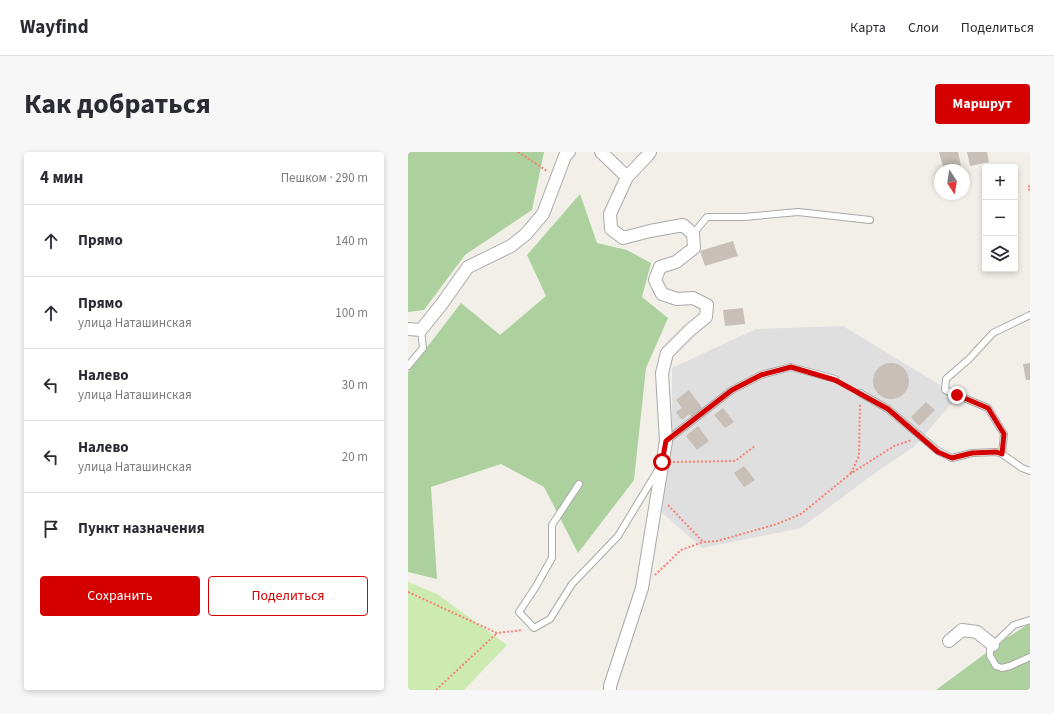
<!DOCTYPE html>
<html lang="ru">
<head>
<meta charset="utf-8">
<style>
  body { margin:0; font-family:"Source Sans 3",sans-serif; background:#f7f7f7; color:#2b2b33 }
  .controls { position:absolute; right:12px; top:12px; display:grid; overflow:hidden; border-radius:4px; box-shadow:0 2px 6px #0003 }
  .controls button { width:36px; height:36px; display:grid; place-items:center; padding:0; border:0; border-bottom:1px solid #e1e1e2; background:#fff; color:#2b2b33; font:20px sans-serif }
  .compass { position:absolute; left:526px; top:12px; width:36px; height:36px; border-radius:50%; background:#fff; box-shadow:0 2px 6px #0003; rotate:168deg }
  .stop { position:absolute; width:12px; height:12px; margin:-9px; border:3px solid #d40000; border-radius:50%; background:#fff }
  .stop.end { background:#d40000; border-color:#fff; box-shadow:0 1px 4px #0008 }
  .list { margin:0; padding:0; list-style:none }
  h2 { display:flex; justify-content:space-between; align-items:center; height:52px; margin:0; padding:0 16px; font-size:17px }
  h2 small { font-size:13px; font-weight:400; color:#7c7c81 }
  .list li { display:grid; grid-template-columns:26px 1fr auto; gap:12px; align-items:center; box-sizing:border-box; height:72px; padding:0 16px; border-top:1px solid #e1e1e2 }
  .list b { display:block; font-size:15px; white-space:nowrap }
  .list p { margin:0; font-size:13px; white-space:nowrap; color:#7c7c81 }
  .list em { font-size:13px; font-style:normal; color:#7c7c81 }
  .actions { display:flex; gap:8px; padding:12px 16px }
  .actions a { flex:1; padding:9px 0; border:1px solid #d40000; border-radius:4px; text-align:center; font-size:14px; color:#d40000 }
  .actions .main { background:#d40000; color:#fff }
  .icon { flex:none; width:22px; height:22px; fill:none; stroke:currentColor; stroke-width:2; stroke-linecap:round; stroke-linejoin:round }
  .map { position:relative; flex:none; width:622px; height:538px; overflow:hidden; border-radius:4px }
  header { display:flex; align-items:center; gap:24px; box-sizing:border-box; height:56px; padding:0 20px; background:#fff; border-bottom:1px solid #e1e1e2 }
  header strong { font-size:19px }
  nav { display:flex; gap:22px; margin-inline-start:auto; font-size:14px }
  .intro { display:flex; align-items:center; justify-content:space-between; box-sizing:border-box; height:96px; padding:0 24px }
  h1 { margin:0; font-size:28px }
  .button { padding:10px 18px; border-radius:4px; background:#d40000; color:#fff; font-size:14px; font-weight:700 }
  main { display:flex; gap:24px; padding:0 24px }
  aside { flex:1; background:#fff; border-radius:4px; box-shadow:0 2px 6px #0003 }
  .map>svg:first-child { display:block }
  .residential { fill:#e0dfdf }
  .grass { fill:#cdebb0 }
  .forest { fill:#add19e }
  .building { fill:#c7bfb8 }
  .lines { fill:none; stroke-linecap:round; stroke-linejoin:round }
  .lane-casing { stroke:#a9a9a9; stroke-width:8 }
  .street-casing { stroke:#a9a9a9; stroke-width:14 }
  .path { stroke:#fa8072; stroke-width:2; stroke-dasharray:2 2; stroke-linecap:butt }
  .lane { stroke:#fff; stroke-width:6 }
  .street { stroke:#fff; stroke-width:12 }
  .route { stroke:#d40000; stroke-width:5 }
</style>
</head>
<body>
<header>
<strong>Wayfind</strong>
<nav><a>Карта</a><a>Слои</a><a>Поделиться</a></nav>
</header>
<div class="intro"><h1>Как добраться</h1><a class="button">Маршрут</a></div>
<main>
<aside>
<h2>4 мин<small>Пешком · 290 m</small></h2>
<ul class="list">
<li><svg class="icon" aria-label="ahead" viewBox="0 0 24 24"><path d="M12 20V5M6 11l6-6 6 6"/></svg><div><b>Прямо</b></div><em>140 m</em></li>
<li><svg class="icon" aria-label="ahead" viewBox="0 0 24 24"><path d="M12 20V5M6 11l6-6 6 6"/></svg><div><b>Прямо</b><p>улица Наташинская</p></div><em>100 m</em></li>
<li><svg class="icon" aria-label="left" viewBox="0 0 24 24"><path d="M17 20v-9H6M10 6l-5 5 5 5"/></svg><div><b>Налево</b><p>улица Наташинская</p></div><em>30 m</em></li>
<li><svg class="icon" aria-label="left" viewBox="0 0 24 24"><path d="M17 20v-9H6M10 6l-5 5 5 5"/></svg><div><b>Налево</b><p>улица Наташинская</p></div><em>20 m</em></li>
<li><svg class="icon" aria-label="arrive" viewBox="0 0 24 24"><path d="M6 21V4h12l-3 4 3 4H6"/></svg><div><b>Пункт назначения</b></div></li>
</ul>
<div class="actions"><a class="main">Сохранить</a><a>Поделиться</a></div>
</aside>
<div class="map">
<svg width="622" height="538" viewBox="0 0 622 538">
  <rect width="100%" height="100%" fill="#f2efe9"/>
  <!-- residential -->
  <path class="residential" d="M435 174 550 244 507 294 467 321 393 376 294 396 252 359 264 289V216L348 177Z"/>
  <!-- grass -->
  <path class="grass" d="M0 430 29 442 99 493 56 538H0Z"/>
  <!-- forest -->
  <path class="forest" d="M0 0H136L124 58 57 103 16 158 0 160Z
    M172 42 189 91 219 98 243 111 234 145 260 166 238 216 226 328 170 401 136 335 93 312 23 335 29 427 0 420V220L53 151 92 183 138 144 119 103Z
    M622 471V538H528L597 487Z"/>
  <!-- building -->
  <path class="building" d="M531 0H550L553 14 536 18Z
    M559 0H579L581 10 562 14Z
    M325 89 330 104 297 114 292 99Z
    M335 156 337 172 317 174 315 158Z
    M622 211V228H618L615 212Z
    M465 229a18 18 0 1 1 36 0a18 18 0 1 1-36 0Z
    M281 238 295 257 284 265 281 262 274 268 268 260 274 256 268 248Z
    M518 250 527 258 511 274 503 265Z
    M315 256 326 270 317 276 306 263Z
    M290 274 301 289 289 298 278 284Z
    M336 314 347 328 336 335 326 321Z"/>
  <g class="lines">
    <defs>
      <path id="lane" d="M285 82 299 65H336L390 60 462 68
        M0 214 15 196 13 178
        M452 241 480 257 530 299 544 306 564 301 588 300 594 302 614 316 622 319
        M258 289 324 238 353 223 383 215 427 227
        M594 302 596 282 580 256 537 238 538 227 561 207 585 181 622 163
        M171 332 144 373V406L127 436 111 460 126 476 142 467 164 432 210 384 250 318
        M622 468 606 473 585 493 582 498V504L588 514 594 516 602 514 622 505"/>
      <path id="street" d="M193 0 219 25 202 62 203 77 215 86 242 79 275 73 285 82 286 96 268 110 252 115 247 128 254 142 269 147 285 146 299 153 298 165 282 178 259 201 254 221 258 289 234 436 202 534V538
        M219 25 239 4 242 0
        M0 177 13 178 33 153 60 115 103 94 118 82 135 62 157 4 161 0
        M541 489 554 478 569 480 585 493"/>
    </defs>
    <!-- lane casing -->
    <use href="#lane" class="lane-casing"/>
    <!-- street casing -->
    <use href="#street" class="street-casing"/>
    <!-- path -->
    <path class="path" d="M110 0 139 19
      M622 34 620 35 622 39
      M434 231 444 237
      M265 310 327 309 347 294
      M443 321 451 304 452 251
      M260 353 295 390 309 389 369 372 393 362 442 322 486 294 504 288
      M247 423 273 398 295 390
      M0 440 89 481 115 478
      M28 538 88 482"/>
    <!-- lane -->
    <use href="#lane" class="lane"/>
    <!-- street -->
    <use href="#street" class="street"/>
  </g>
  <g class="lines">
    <!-- route -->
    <path class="route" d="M254 310 258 289 324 238 353 223 383 215 427 228 480 257 530 300 544 306 564 301 588 300 594 302 596 282 580 256 549 243"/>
  </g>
</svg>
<div class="controls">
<button>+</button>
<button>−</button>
<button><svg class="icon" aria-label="layers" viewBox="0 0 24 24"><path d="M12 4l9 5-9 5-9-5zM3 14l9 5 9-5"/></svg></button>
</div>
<svg class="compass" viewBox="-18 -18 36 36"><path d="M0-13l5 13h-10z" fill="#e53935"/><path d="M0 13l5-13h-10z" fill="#7c7c81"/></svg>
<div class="stop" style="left:254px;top:310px"></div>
<div class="stop end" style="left:549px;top:243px"></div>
</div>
</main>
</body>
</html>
